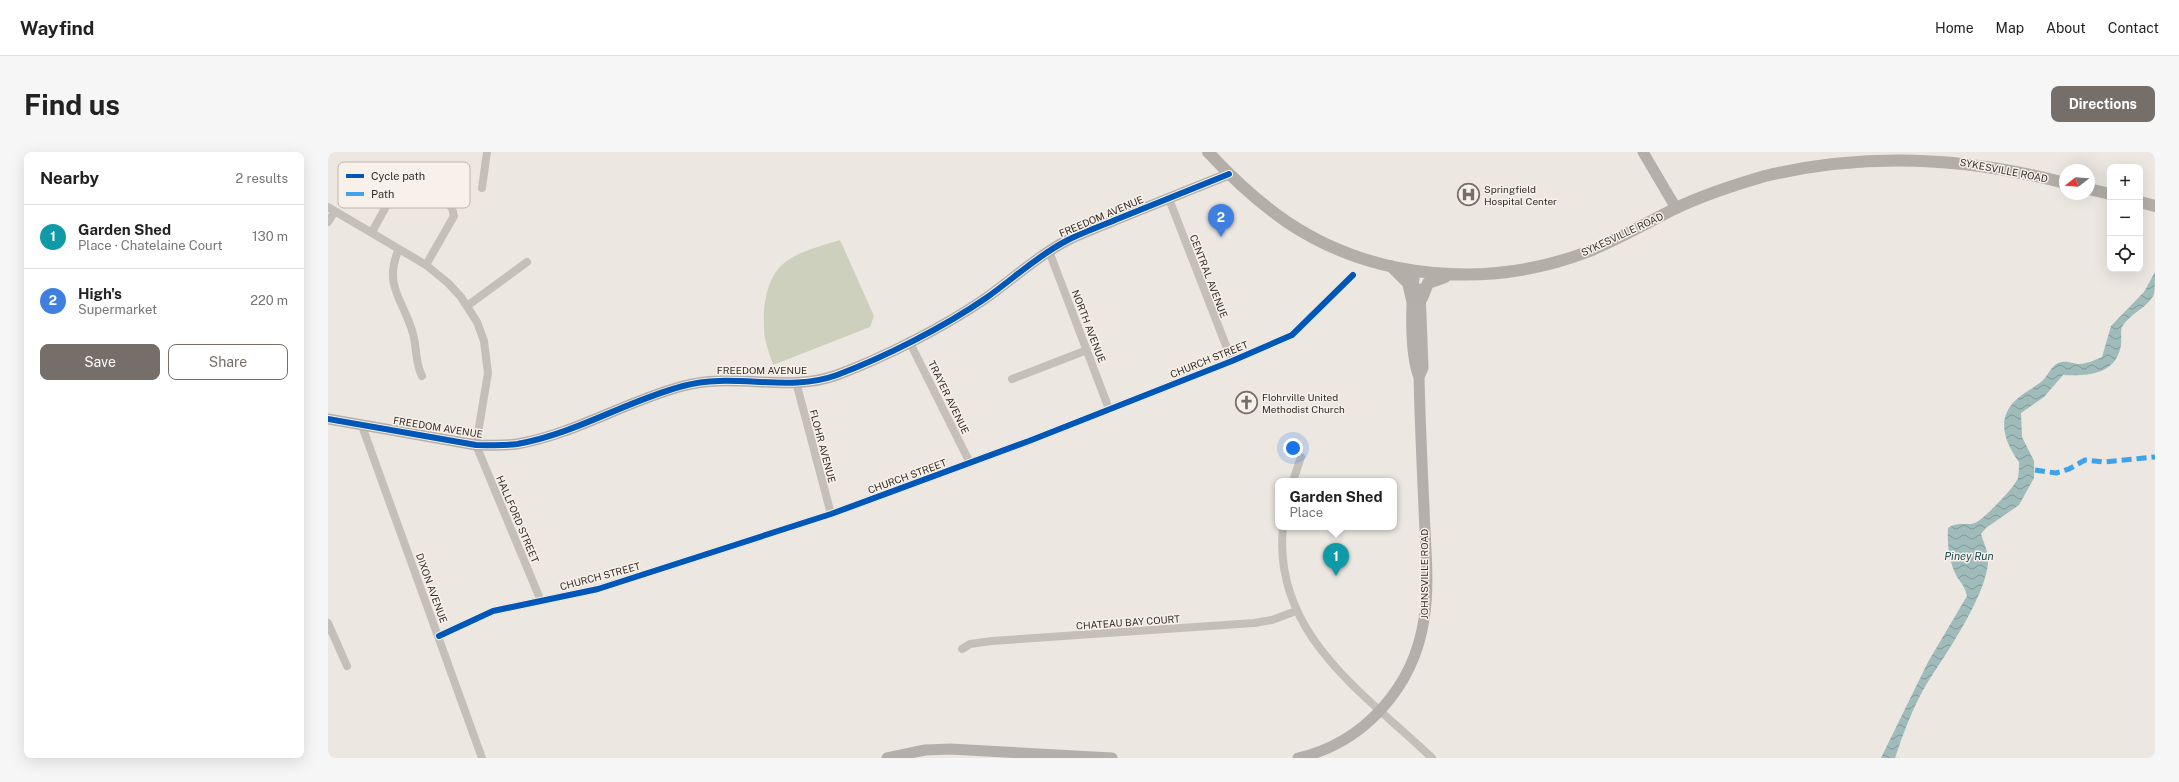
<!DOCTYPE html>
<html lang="en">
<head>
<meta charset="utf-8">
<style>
  body { margin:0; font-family:"Public Sans",sans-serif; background:#f6f6f6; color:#222 }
  .controls { position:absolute; right:12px; top:12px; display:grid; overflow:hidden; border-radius:8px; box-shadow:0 4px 16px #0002 }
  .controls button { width:36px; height:36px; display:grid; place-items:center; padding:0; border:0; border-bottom:1px solid #e0e0e0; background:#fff; color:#222; font:20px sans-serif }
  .compass { position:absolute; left:1731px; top:12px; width:36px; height:36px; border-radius:50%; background:#fff; box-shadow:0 4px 16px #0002; rotate:253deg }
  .you { position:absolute; left:965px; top:296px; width:14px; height:14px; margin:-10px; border:3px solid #fff; border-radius:50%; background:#1a73e8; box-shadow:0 0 0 6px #1a73e833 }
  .badge { display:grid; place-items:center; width:26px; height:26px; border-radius:50%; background:#756e69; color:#fff; font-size:13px; font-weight:700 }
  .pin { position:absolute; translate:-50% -33px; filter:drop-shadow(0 1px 2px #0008) }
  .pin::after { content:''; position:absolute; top:21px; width:14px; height:12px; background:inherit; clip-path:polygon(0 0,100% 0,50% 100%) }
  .popup { position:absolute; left:947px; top:326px; width:122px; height:52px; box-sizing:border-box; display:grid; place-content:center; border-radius:8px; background:#fff; filter:drop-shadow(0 1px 3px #0005); font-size:13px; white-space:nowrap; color:#767676 }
  .popup b { font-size:15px; color:#222 }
  .popup::after { content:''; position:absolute; left:50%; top:100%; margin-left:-8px; border:8px solid transparent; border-top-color:#fff }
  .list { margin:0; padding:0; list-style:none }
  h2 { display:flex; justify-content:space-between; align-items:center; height:52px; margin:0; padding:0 16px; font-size:17px }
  h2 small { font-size:13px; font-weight:400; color:#767676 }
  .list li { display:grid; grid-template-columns:26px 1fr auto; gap:12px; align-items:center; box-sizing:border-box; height:64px; padding:0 16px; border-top:1px solid #e0e0e0 }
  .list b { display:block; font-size:15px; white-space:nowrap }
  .list p { margin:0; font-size:13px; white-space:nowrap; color:#767676 }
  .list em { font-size:13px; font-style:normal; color:#767676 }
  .actions { display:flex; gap:8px; padding:12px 16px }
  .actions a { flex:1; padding:9px 0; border:1px solid #756e69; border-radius:8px; text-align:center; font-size:14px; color:#756e69 }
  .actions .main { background:#756e69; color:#fff }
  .icon { flex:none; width:22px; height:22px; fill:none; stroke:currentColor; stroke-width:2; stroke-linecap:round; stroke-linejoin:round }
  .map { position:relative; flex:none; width:1827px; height:606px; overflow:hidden; border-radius:8px }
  header { display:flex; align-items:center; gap:24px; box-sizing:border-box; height:56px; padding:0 20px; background:#fff; border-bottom:1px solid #e0e0e0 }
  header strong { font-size:19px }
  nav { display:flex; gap:22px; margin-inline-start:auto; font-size:14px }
  .intro { display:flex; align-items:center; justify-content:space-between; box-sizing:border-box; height:96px; padding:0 24px }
  h1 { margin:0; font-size:28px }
  .button { padding:10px 18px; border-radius:8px; background:#756e69; color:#fff; font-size:14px; font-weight:700 }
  main { display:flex; gap:24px; padding:0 24px }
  aside { flex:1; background:#fff; border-radius:8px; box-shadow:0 4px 16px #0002 }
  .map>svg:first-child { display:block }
  .pitch { fill:#ccd0bc }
  .water { fill:url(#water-waves) }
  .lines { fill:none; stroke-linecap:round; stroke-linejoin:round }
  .street { stroke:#c5bfba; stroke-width:8 }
  .secondary { stroke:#b5afab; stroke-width:11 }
  .primary { stroke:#b4aea9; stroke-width:12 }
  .quiet { stroke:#3ea3eb; stroke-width:5; stroke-dasharray:10 5; stroke-linecap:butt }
  .cycleway-casing { stroke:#f8f1e9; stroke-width:8 }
  .cycleway { stroke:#0057b8; stroke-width:6 }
  .labels { text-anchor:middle; stroke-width:3; stroke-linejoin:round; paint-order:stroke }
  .street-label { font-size:10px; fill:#352d29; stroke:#f8f1e9 }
  .poi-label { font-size:10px; fill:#352d29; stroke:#f8f1e9; text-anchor:start }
  .water-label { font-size:11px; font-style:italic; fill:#224e53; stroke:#f8f1e9 }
  .key { fill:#f8f1e9; stroke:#beb6af; stroke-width:1 }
  .key-label { font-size:11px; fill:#352d29 }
</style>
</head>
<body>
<header>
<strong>Wayfind</strong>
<nav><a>Home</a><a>Map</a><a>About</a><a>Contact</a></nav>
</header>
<div class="intro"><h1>Find us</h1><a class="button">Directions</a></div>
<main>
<aside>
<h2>Nearby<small>2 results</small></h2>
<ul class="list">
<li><span class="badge" style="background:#0f9aa8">1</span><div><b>Garden Shed</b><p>Place · Chatelaine Court</p></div><em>130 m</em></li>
<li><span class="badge" style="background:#3f7fe0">2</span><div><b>High's</b><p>Supermarket</p></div><em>220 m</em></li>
</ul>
<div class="actions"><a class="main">Save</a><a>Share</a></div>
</aside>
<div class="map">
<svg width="1827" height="606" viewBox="0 0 1827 606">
  <defs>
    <pattern id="water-waves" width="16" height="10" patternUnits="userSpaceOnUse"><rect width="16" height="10" fill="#9fbbba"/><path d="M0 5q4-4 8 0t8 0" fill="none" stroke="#829897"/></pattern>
  </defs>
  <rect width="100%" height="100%" fill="#ece7e1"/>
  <!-- pitch -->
  <path class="pitch" d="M512 88 546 164 542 175 445 213C442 202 436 189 436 177 435 155 438 127 455 112 468 100 496 93 512 88Z"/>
  <!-- water -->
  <path class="water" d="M1827 120C1827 126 1827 136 1826 142 1820 156 1802 161 1794 175 1792 180 1794 187 1793 193 1788 223 1760 224 1735 223L1716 245 1693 261 1694 285 1706 309V326L1691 353 1658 376 1653 382C1656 392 1661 401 1660 411 1657 446 1617 503 1598 533 1585 555 1575 582 1567 606H1553L1600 510 1639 444C1637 435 1634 432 1629 425 1621 410 1619 392 1620 376 1629 369 1638 374 1647 371 1656 367 1687 335 1690 326 1691 321 1691 315 1691 310 1677 291 1667 266 1689 247 1696 240 1706 236 1714 229 1720 224 1723 214 1730 211 1739 208 1742 211 1751 212 1759 212 1767 208 1774 205L1783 174 1816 140Z"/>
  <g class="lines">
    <!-- street -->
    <path class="street" d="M154 36 159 0
      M841 47 904 209
      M0 55 98 113 120 131 133 145 149 170 156 189 160 221 148 293 213 449
      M0 70 7 59
      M44 80 71 31C83 27 116 44 123 55 125 57 125 61 126 64L98 113
      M71 97C54 134 77 150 85 182 89 196 87 211 94 224
      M721 99 781 257
      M139 154 199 110
      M581 189 642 311
      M684 227 759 198
      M468 230 503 362
      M34 274 154 606
      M965 329 973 305
      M955 375C944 482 1036 541 1104 606
      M0 471 19 514
      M111 484 165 459 270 437 503 362 701 289 904 209 964 183 1025 123
      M634 497 642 492 664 489 926 471 944 468 968 459"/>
    <!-- secondary -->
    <path class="secondary" d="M1315 0 1348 56
      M1091 225 1095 216 1092 137
      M0 267 148 293C162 293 175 294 189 292 247 282 298 249 355 234 405 220 460 241 509 223 557 205 616 175 658 146 685 127 709 104 738 89 753 81 771 75 787 68 825 53 863 37 901 22
      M559 606 597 598 622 597 784 606
      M970 606C1036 591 1086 535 1096 467 1102 433 1097 391 1096 356 1094 312 1092 269 1091 225 1081 201 1083 145 1087 119"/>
    <!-- primary -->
    <path class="primary" d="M880 0C904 26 930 50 959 70 1047 129 1162 137 1259 100 1289 88 1317 72 1346 57 1375 43 1406 33 1437 24 1537 0 1638 5 1737 31
      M1761 37 1782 42
      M1812 50 1827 54
      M1063 114 1080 131 1084 148
      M1094 146 1100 131 1117 125"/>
    <!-- quiet -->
    <path class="quiet" d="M1707 318 1728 321 1741 317 1757 308 1775 310 1827 305"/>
    <defs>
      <path id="cycleway" d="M0 267 148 293C162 293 175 294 189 292 247 282 298 249 355 234 405 220 460 241 509 223 557 205 616 175 658 146 685 127 709 104 738 89 753 81 771 75 787 68 825 53 863 37 901 22
        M111 484 165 459 270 437 503 362 701 289 904 209 964 183 1025 123"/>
    </defs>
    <!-- cycleway casing -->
    <use href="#cycleway" class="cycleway-casing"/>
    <!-- cycleway -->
    <use href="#cycleway" class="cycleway"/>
  </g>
  <!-- icons -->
  <defs>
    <symbol id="hospital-ring" viewBox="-11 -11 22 22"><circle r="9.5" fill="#f8f1e9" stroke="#756e69" stroke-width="1.5"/><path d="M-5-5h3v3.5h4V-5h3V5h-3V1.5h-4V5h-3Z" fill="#756e69"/></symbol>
    <symbol id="church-ring" viewBox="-11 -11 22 22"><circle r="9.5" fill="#f8f1e9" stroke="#756e69" stroke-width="1.5"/><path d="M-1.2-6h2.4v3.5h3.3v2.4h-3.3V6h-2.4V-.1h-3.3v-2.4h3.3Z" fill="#756e69"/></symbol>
  </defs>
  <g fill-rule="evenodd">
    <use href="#hospital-ring" x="1128" y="30" width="25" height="25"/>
    <use href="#church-ring" x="906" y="238" width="25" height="25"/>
  </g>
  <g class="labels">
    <!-- street labels -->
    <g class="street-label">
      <text transform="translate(1676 18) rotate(11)" y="4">SYKESVILLE ROAD</text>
      <text transform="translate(773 64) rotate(-23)" y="4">FREEDOM AVENUE</text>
      <text transform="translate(1294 82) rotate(-25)" y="4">SYKESVILLE ROAD</text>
      <text transform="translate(881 124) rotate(69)" y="4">CENTRAL AVENUE</text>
      <text transform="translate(761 174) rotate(69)" y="4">NORTH AVENUE</text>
      <text transform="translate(881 207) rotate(-22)" y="4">CHURCH STREET</text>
      <text x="434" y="222">FREEDOM AVENUE</text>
      <text transform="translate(621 245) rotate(64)" y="4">TRAYER AVENUE</text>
      <text transform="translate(110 275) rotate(9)" y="4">FREEDOM AVENUE</text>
      <text transform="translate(495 294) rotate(75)" y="4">FLOHR AVENUE</text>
      <text transform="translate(579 324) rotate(-20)" y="4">CHURCH STREET</text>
      <text transform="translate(190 367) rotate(67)" y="4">HALLFORD STREET</text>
      <text transform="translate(1096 422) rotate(-90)" y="4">JOHNSVILLE ROAD</text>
      <text transform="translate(272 424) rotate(-15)" y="4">CHURCH STREET</text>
      <text transform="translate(104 436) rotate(70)" y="4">DIXON AVENUE</text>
      <text transform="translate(800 470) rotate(-4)" y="4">CHATEAU BAY COURT</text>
    </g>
    <!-- poi labels -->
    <g class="poi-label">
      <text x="1156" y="41">Springfield<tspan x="1156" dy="12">Hospital Center</tspan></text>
      <text x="934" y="249">Flohrville United<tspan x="934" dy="12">Methodist Church</tspan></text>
    </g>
    <!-- water labels -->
    <g class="water-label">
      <text x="1641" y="408">Piney Run</text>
    </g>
  </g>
  <!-- legend -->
  <rect x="10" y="10" width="132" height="46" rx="6" class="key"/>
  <rect x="18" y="22" width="18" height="4" fill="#0057b8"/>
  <rect x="18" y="40" width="18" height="4" fill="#3ea3eb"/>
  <g class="key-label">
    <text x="43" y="28">Cycle path</text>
    <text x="43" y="46">Path</text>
  </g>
</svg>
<div class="controls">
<button>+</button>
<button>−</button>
<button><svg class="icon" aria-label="locate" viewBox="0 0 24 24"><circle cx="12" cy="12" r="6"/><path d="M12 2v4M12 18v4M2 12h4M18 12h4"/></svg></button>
</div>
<svg class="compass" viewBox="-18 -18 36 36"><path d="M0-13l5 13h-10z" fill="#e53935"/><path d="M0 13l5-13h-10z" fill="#767676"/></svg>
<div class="you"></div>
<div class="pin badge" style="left:1008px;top:424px;background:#0f9aa8">1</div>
<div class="popup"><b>Garden Shed</b>Place</div>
<div class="pin badge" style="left:893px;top:85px;background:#3f7fe0">2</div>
</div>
</main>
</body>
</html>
